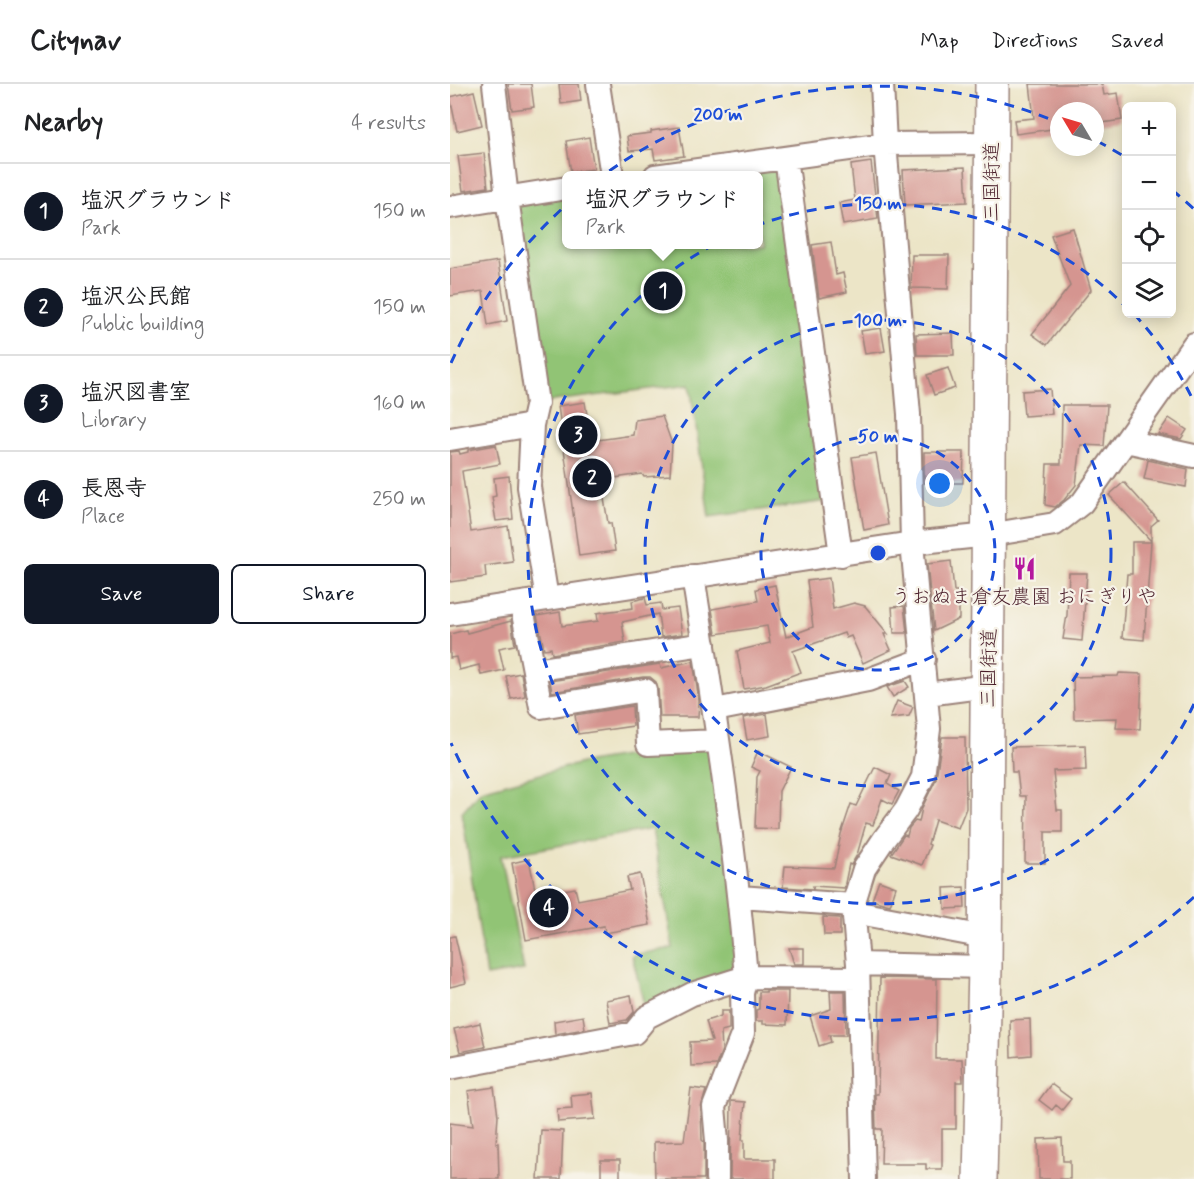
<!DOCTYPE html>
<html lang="en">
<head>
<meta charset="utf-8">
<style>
  body { margin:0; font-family:Mynerve,"Klee One",sans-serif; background:#f6f6f6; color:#202124 }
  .controls { position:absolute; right:18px; top:18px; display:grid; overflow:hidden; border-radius:9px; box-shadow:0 3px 15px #0003 }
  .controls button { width:54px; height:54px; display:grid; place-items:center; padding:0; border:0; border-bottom:2px solid #e0e0e0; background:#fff; color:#202124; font:30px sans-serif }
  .compass { position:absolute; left:600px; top:18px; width:54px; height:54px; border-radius:50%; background:#fff; box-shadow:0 3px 15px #0003; rotate:308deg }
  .you { position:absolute; left:490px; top:400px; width:21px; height:21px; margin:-15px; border:4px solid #fff; border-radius:50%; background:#1a73e8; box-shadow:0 0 0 9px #1a73e833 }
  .badge { display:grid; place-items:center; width:39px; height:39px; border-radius:50%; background:#111827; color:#fff; font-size:20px; font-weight:700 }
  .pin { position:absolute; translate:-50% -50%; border:3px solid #fff; box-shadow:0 2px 6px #0006 }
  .popup { position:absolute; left:112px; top:87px; width:201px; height:78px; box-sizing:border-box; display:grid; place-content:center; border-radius:9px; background:#fff; filter:drop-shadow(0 2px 4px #0005); font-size:20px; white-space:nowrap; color:#757577 }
  .popup b { font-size:22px; color:#202124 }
  .popup::after { content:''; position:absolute; left:50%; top:100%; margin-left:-12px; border:12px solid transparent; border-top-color:#fff }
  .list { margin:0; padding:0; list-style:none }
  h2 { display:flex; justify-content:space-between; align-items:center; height:78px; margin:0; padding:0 24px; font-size:26px }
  h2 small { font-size:20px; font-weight:400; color:#757577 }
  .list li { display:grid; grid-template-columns:39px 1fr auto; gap:18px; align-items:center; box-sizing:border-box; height:96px; padding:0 24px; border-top:2px solid #e0e0e0 }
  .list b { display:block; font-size:22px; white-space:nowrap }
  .list p { margin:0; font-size:20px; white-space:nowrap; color:#757577 }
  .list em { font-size:20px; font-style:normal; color:#757577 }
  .actions { display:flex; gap:12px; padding:18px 24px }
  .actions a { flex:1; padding:14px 0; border:2px solid #111827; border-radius:9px; text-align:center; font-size:21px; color:#111827 }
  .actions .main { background:#111827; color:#fff }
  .icon { flex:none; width:33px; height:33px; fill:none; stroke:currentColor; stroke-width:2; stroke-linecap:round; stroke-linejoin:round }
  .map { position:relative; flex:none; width:744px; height:1095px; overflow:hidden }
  header { display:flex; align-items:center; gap:36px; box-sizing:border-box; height:84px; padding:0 30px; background:#fff; border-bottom:2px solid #e0e0e0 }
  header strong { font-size:28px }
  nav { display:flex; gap:33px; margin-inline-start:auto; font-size:21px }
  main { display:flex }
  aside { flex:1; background:#fff }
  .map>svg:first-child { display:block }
  .green { fill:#91c474; stroke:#6e7250; stroke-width:1.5 }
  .building { fill:#d59590 }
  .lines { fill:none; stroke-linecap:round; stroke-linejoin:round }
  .minor-casing { stroke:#9b8279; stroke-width:26 }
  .highway-casing { stroke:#9b8279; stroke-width:36 }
  .minor { stroke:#fff; stroke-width:22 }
  .highway { stroke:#fff; stroke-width:33 }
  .ring { fill:none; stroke:#1d4ed8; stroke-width:3; stroke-dasharray:10 8 }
  .labels { text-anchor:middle; stroke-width:4.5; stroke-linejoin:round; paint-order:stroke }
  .street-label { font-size:20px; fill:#4a1f2b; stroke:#f7f3e8 }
  .poi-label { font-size:20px; fill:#4a1f2b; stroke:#f7f3e8 }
  .centre { fill:#1d4ed8; stroke:#f7f3e8; stroke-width:3 }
  .ring-label { font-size:18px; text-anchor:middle; font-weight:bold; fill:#1d4ed8; stroke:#f7f3e8; stroke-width:4.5; stroke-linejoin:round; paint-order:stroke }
</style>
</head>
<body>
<header>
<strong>Citynav</strong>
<nav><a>Map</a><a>Directions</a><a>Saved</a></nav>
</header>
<main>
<aside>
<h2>Nearby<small>4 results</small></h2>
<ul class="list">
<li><span class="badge">1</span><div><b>塩沢グラウンド</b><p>Park</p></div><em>150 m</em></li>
<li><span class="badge">2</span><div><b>塩沢公民館</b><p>Public building</p></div><em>150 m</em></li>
<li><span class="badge">3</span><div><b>塩沢図書室</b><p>Library</p></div><em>160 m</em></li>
<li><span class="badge">4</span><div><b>長恩寺</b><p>Place</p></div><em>250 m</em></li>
</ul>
<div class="actions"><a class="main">Save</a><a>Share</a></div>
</aside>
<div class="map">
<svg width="744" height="1095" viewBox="0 0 744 1095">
  <rect width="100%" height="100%" fill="#f7f3e8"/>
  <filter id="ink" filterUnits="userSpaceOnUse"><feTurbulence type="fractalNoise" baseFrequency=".0167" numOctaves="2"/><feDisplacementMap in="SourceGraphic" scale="12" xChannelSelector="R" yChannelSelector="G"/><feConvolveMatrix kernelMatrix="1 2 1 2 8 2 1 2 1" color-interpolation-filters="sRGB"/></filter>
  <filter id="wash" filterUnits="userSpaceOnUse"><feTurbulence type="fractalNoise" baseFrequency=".008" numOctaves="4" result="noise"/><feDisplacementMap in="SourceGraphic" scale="24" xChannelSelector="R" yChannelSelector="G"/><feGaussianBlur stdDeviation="1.35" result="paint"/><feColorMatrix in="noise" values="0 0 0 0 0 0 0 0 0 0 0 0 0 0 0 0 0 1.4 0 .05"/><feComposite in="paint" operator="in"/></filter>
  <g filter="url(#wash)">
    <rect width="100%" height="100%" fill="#ece5c7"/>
    <!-- green -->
    <path class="green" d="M336 74 384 416 259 433 240 300 87 319 57 114 117 104V160H309V92L205 91Z
      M268 657 296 893 197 933 182 871 223 864 202 745 51 772 74 886 36 892 12 728 31 706 132 679Z"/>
    <g id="blocks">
      <!-- building -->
      <path class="building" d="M58 0H81L84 23 62 26Z
        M109 0H129L131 17 111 20Z
        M580 0H652L654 11 668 9 672 36 645 40V27H609V44L566 50 564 36 584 34Z
        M24 7 32 41 7 47 0 13Z
        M229 43 234 72 205 76 203 65 179 67 177 52 201 49V47Z
        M139 53 144 85 121 88 116 57Z
        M34 69 38 103 13 107 8 72Z
        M421 78 428 135 393 141 389 119 405 116 401 81Z
        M515 83 517 118 455 121 453 86Z
        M623 144 641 206 597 261 582 250 620 202 601 151Z
        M381 158 386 191 393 189 397 208 369 214 362 161Z
        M462 171H499L498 205 461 204Z
        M48 177 57 237 38 241 33 207 0 212V185Z
        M431 244 435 267 415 270 411 247Z
        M503 249 504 271H467L466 250Z
        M498 284 505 304 484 311 477 291Z
        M600 305 602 330 574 332 572 307Z
        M135 318 141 357 183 351 185 336 212 332 222 360 220 391 194 393 192 390 151 396 158 439H161L165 467 129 472 108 322Z
        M612 321H657L654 362 631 361 626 401 614 416 605 423 595 421 597 380H611Z
        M719 334 737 346 731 355 708 350Z
        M46 361 50 380 12 387 21 448 58 442 63 478 35 482 36 493 0 498V368L9 367 10 370 18 368V366Z
        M474 368H514L513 399H474Z
        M426 369 438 441 414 446 402 373Z
        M698 376 738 385 736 403 694 395Z
        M59 392 63 435 46 437 42 413 46 412 44 394Z
        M674 398 708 436 701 442V457L659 411Z
        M682 458H701L694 556 672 554 677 490H682Z
        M501 477 504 507H509V535L484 547 477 480Z
        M619 489H637L632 557 613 555 617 531Z
        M379 494 383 525 404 519 415 522 438 550H434L441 566 413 579 401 552 396 554 394 549 343 567 351 588 316 601 294 605 287 567 320 559 317 542 266 550 262 525 308 517 306 505 325 501 336 553 363 543 357 497Z
        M195 514 197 521 211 519 212 526 228 524 232 550 211 553 208 530 172 538 175 558 102 570 101 564 94 565 87 532 110 528 112 542 148 537 147 529 183 524 182 517Z
        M454 522 457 549H444L442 523Z
        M61 537 65 561 49 564 54 586 31 591 29 581 9 586 6 573 0 574V550L16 546 17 549Z
        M243 577 249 617 248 633H210L208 605 206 598 200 593H193L102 608 100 597 210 580 211 584Z
        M71 589 75 612 61 615 56 592Z
        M669 589 692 590 690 645 666 644 667 634 624 635 623 593 668 592Z
        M455 597 459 603 443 613 437 603Z
        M447 617 463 623 459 632 440 634Z
        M182 622 183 642 128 650 125 631Z
        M317 630 320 652 297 656 293 634Z
        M492 653H515L516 724 508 744 485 736 478 760 480 761 472 781 441 770 454 751 457 752 459 744 465 737 469 738 472 724 486 695Z
        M635 661 636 686 603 687 607 726H612V748H595V779H575L576 712H570L567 688H562L561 663Z
        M308 667 341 683 329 707 328 745 305 744 307 693 310 687 301 683Z
        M425 683 441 691 437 700 449 707 442 720 432 715 423 741 416 739 407 771 401 781 399 780 394 804 363 802V805L333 803 335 782 384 784 391 750 401 720 406 722Z
        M79 775 86 811 125 804 128 816 180 806 177 793 190 790 200 841 155 849 154 842 76 856 62 779Z
        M429 797 446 803 440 821 422 816Z
        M514 803 515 824 495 825 494 804Z
        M373 833 390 834V851H374Z
        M5 852 16 899 0 903V853Z
        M339 864H354V880H344Z
        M430 894 487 895 486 975H512L513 998H506V1045H492V1085H476V1080H431L432 1045H426L425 1010H428Z
        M316 907H338L337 941 313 940V937H306V926L309 925V908H316Z
        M380 907H395L396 951H379L381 958 369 962 360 932 381 925Z
        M181 911 184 928 177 936 160 939 156 916Z
        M271 927H279V945L271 947 272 966 266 981 241 982 240 958 262 957 256 937 271 932Z
        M133 932 135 945 105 950 104 937Z
        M580 935 581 971 561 973 560 936Z
        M30 939 35 963 10 968 4 945Z
        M601 1000 621 1015 612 1026 606 1021 602 1026 589 1016Z
        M44 1003 48 1032 46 1059H48L49 1095H0V1039L23 1042 18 1007Z
        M241 1004 256 1006 251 1024 252 1056 254 1058V1095H205L204 1058 234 1057Z
        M142 1009 145 1035 108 1038 107 1025 122 1024 121 1011Z
        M281 1017 295 1018 292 1056H294V1075H325V1095H280Z
        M91 1046 113 1047 111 1095H88Z
        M612 1054 613 1077H620V1095H589L588 1055Z
        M151 1076H170V1095H151Z"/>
    </g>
  </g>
  <g filter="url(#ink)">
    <use href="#blocks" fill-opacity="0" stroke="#9b8279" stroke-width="1.5"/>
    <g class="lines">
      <defs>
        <path id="minor" d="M44 0 57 114 87 319 82 341
          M148 0 162 92
          M336 74 391 471
          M205 92 435 60 541 59
          M0 123 117 104
          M0 355 82 341 79 403 97 515
          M676 357 744 372
          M71 519 91 623 195 606 198 660 268 657
          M0 530 462 459 539 451 605 440 632 419 744 260
          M84 586 254 560
          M477 610 538 602
          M265 626 418 596 474 575
          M290 813 403 821
          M404 828 535 853
          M408 880 535 883
          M0 984 184 949 197 933 242 910 296 893C285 759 264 625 243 492
          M267 1095V1057L264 1023 293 949 292 909 296 893 408 894
          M414 1095 408 880 403 821 414 785 434 755 456 726 473 693 479 645 462 459 459 330 435 60 432 0"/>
        <path id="highway" d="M530 1095 535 883 542 0"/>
      </defs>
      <!-- minor casing -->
      <use href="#minor" class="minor-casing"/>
      <!-- highway casing -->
      <use href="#highway" class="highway-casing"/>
      <!-- minor -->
      <use href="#minor" class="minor"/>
      <!-- highway -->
      <use href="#highway" class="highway"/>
    </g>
  </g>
  <!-- distance rings -->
  <g class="ring">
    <circle cx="428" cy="469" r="117"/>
    <circle cx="428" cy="469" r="233"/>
    <path d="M744 620A350 350 0 1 1 675 222M684 230A350 350 0 0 1 744 318"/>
    <path d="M744 813A467 467 0 0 1 1 659M1 279A467 467 0 0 1 607 38M647 57A467 467 0 0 1 675 73M722 106A467 467 0 0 1 744 125"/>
  </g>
  <!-- icons -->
  <defs>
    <symbol id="restaurant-bare" viewBox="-9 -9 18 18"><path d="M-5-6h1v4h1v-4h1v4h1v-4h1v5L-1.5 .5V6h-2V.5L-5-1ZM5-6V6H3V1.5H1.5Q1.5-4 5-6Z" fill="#b5179e" stroke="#f7f3e8" stroke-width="2.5" paint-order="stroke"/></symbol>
  </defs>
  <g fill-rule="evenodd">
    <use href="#restaurant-bare" x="558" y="468" width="33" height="33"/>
  </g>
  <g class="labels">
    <!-- street labels -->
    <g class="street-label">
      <text transform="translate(541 98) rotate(-90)" y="7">三国街道</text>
      <text transform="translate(538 584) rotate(-89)" y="7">三国街道</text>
    </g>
    <!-- poi labels -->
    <g class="poi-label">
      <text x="574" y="519">うおぬま倉友農園 おにぎりや</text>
    </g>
  </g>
  <circle cx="428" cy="469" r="9" class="centre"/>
  <g class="ring-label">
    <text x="268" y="36">200 m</text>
    <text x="428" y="125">150 m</text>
    <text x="428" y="242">100 m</text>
    <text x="428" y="358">50 m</text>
  </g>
</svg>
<div class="controls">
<button>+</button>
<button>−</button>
<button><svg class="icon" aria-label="locate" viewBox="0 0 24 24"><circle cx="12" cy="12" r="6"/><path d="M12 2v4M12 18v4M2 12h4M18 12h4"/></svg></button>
<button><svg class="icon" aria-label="layers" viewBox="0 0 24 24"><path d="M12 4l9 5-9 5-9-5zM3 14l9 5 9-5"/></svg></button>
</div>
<svg class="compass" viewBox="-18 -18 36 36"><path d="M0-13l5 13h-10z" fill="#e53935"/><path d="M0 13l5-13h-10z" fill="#757577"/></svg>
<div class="you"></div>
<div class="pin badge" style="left:213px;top:207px">1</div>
<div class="popup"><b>塩沢グラウンド</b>Park</div>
<div class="pin badge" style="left:142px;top:394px">2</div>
<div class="pin badge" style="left:128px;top:351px">3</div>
<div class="pin badge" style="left:99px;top:824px">4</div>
</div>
</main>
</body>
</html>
